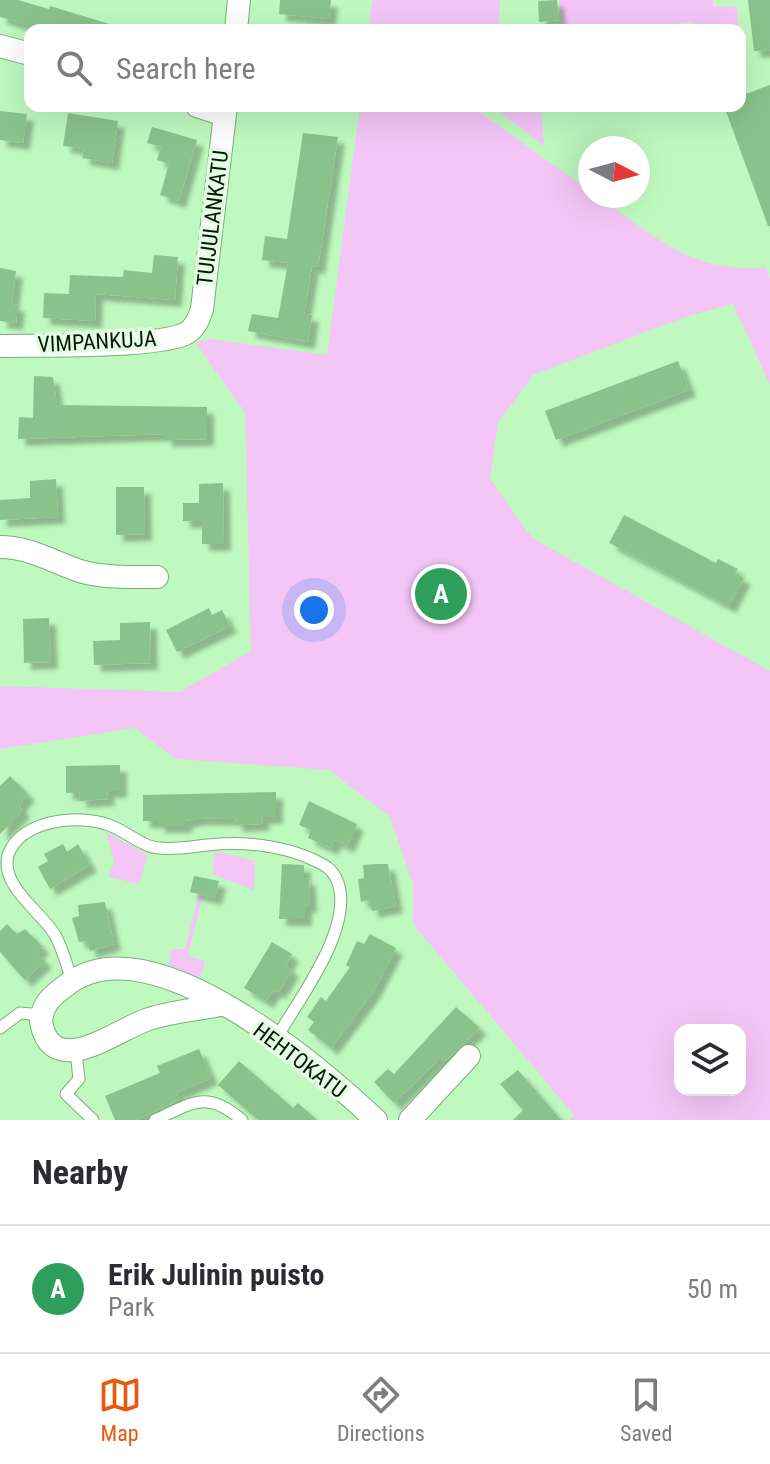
<!DOCTYPE html>
<html lang="en">
<head>
<meta charset="utf-8">
<style>
  body { margin:0; font-family:"Roboto Condensed",sans-serif; background:#f7f7f7; color:#2b2b33 }
  .controls { position:absolute; right:24px; bottom:24px; display:grid; overflow:hidden; border-radius:16px; box-shadow:0 8px 32px #0002 }
  .controls button { width:72px; height:72px; display:grid; place-items:center; padding:0; border:0; border-bottom:2px solid #e1e1e2; background:#fff; color:#2b2b33; font:40px sans-serif }
  .compass { position:absolute; left:578px; top:136px; width:72px; height:72px; border-radius:50%; background:#fff; box-shadow:0 8px 32px #0002; rotate:96deg }
  .you { position:absolute; left:314px; top:610px; width:28px; height:28px; margin:-20px; border:6px solid #fff; border-radius:50%; background:#1a73e8; box-shadow:0 0 0 12px #1a73e833 }
  .badge { display:grid; place-items:center; width:52px; height:52px; border-radius:50%; background:#ea580c; color:#fff; font-size:26px; font-weight:700 }
  .pin { position:absolute; translate:-50% -50%; border:4px solid #fff; box-shadow:0 2px 8px #0006 }
  .list { margin:0; padding:0; list-style:none }
  h2 { display:flex; justify-content:space-between; align-items:center; height:104px; margin:0; padding:0 32px; font-size:34px }
  h2 small { font-size:26px; font-weight:400; color:#7c7c81 }
  .list li { display:grid; grid-template-columns:52px 1fr auto; gap:24px; align-items:center; box-sizing:border-box; height:128px; padding:0 32px; border-top:2px solid #e1e1e2 }
  .list b { display:block; font-size:30px; white-space:nowrap }
  .list p { margin:0; font-size:26px; white-space:nowrap; color:#7c7c81 }
  .list em { font-size:26px; font-style:normal; color:#7c7c81 }
  .icon { flex:none; width:44px; height:44px; fill:none; stroke:currentColor; stroke-width:2; stroke-linecap:round; stroke-linejoin:round }
  .map { position:relative; flex:none; width:770px; height:1120px; overflow:hidden }
  .search { position:absolute; background:#fff; box-shadow:0 8px 32px #0002; left:24px; right:24px; top:24px; height:88px; display:flex; align-items:center; gap:20px; box-sizing:border-box; padding:0 28px; border-radius:16px; color:#7c7c81; font-size:30px }
  .sheet { height:232px; background:#fff }
  nav { display:flex; justify-content:space-around; align-items:center; box-sizing:border-box; height:112px; border-top:2px solid #e1e1e2; background:#fff; font-size:22px; color:#7c7c81 }
  nav a { display:grid; justify-items:center; gap:4px }
  nav .on { color:#ea580c }
  .map>svg:first-child { display:block }
  .green { fill:#f4c6f7; fill-rule:evenodd }
  .building { fill:#8bc28b; filter:url(#shadow) }
  .lines { fill:none; stroke-linecap:round; stroke-linejoin:round }
  .service-casing { stroke:#79af79; stroke-width:13 }
  .minor-casing { stroke:#79af79; stroke-width:24 }
  .service { stroke:#fff; stroke-width:11 }
  .minor { stroke:#fff; stroke-width:22 }
  .labels { text-anchor:middle; stroke-width:7; stroke-linejoin:round; paint-order:stroke }
  .street-label { font-size:22px; fill:#051a06; stroke:#e5fce4 }
</style>
</head>
<body>
<div class="map">
<svg width="770" height="1120" viewBox="0 0 770 1120">
  <defs>
    <filter id="shadow"><feDropShadow dx="7" dy="7" stdDeviation="2" flood-color="#0004"/></filter>
  </defs>
  <rect width="100%" height="100%" fill="#bff9bf"/>
  <!-- green -->
  <path class="green" d="M372 0H500L499 30H369Z
    M559 0H713L714 7 736 6 739 30H699L692 22 615 30H563Z
    M360 106H465L481 113 590 191V196H597C654 235 692 275 766 267L770 279V385L733 304 685 317 533 375 498 423 490 479 532 538 770 671V1120H570L574 1115 413 924V884L390 817 329 770 176 759 135 728 0 749V686L180 692 251 651 245 412 195 342 210 339 327 355ZM680 1030H740V1090H680Z
    M492 106H541L544 146Z
    M106 832 148 855 139 884 109 877 114 860Z
    M215 851 255 861 254 890 212 874Z
    M199 894 203 895 188 956 205 961 202 974 194 981 172 973 168 965 172 949H185Z"/>
  <!-- building -->
  <path class="building" d="M0 0H18L49 9 50 6 116 26 115 30H58L34 23 33 27 0 17Z
    M280 0H331L329 19 279 14Z
    M557 0 559 20 539 22 538 1Z
    M748 0H770V50L754 51Z
    M770 85V226H768L724 106H740V96Z
    M0 111 27 114 23 143 0 140Z
    M68 113 118 121 112 163 82 158 84 149 63 146Z
    M152 127 197 140 179 201 160 195 169 164 157 160 161 147 147 143Z
    M303 133 338 137 318 267 312 266 304 314 312 315 308 342 248 331 252 314 278 318 288 263 262 260 265 236 287 239Z
    M154 255 178 257 175 300 96 294 95 321 43 318 44 293 69 294 70 275 123 277 124 270 152 273Z
    M0 268 16 271 12 304 18 305 16 323 0 321Z
    M678 361 689 390 556 440 545 411Z
    M34 376 53 377 57 405 207 407V439L165 440V434L18 439 19 417 33 418Z
    M56 479 58 517 0 520V500L30 498V481Z
    M223 483 224 544H202V521H183V503H199V484Z
    M116 487H144L145 534 116 535Z
    M624 515 716 563 718 559 738 569 735 573 744 578 729 606 609 543Z
    M209 608 212 615 222 610 230 626 177 652 166 630Z
    M49 618 51 662 24 663 23 619Z
    M150 622 151 663 94 665 93 641 120 640V623Z
    M120 765V791H107L108 799 79 801 80 793H66V766Z
    M10 776 28 794 19 805 23 811 0 834V786Z
    M276 792V817H263L262 824 235 825 236 819 199 818 185 821V826H158V821H143V795Z
    M309 801 357 824 347 846 335 840 331 848 308 838 311 830 299 825Z
    M63 844 67 852 78 844 90 865 50 889 38 867 48 861 44 854Z
    M282 864 304 865V878L309 879 310 906H305V919H279Z
    M377 864H388L396 906 372 911 369 900 361 902 358 879 364 878 363 865Z
    M194 876 219 881 215 898 190 892Z
    M105 902 114 944 90 951 87 941 79 942 72 918 79 916 78 905Z
    M7 924 17 934 25 929 42 946 37 953 45 961 25 980 0 952V931Z
    M370 934 396 948 373 992 331 1048 308 1030 314 1022 307 1017 321 997 326 1001 350 967 346 965 357 941 364 944Z
    M272 942 292 954 286 966 292 970 279 992 274 990 266 1001 244 988Z
    M456 1007 480 1028 444 1062 440 1058 394 1103 374 1082 388 1069 394 1074Z
    M199 1049 211 1078 176 1093 179 1100 150 1114 135 1120H115L105 1096 160 1073 157 1066Z
    M239 1061 293 1108 298 1103 317 1120H258L218 1085Z
    M518 1070 561 1120H513L523 1110 500 1084Z"/>
  <g class="lines">
    <defs>
      <path id="service" d="M72 981C67 966 63 949 55 935 42 912 0 887 8 855 21 819 79 814 109 825 126 831 142 847 159 848 176 850 190 847 207 845 242 841 282 845 314 860 324 865 331 868 336 878 358 923 299 999 277 1037
        M0 1028 20 1013 42 1015
        M76 1052 79 1079 66 1094 93 1120
        M155 1120C194 1102 207 1090 242 1120"/>
      <path id="minor" d="M236 30 239 0
        M0 46 30 54
        M197 106 225 115
        M0 346C41 345 152 348 185 334 195 329 199 319 202 309L226 106
        M0 547C31 547 54 563 83 572 107 578 132 577 157 577
        M220 1005C196 1010 169 1012 146 1020 115 1031 52 1081 41 1022 42 1003 53 995 68 984 151 922 317 1065 376 1120
        M410 1120 469 1056"/>
    </defs>
    <!-- service casing -->
    <use href="#service" class="service-casing"/>
    <!-- minor casing -->
    <use href="#minor" class="minor-casing"/>
    <!-- service -->
    <use href="#service" class="service"/>
    <!-- minor -->
    <use href="#minor" class="minor"/>
  </g>
  <g class="labels">
    <!-- street labels -->
    <g class="street-label">
      <text transform="translate(212 218) rotate(-83)" y="8">TUIJULANKATU</text>
      <text transform="translate(97 341) rotate(-3)" y="8">VIMPANKUJA</text>
      <text transform="translate(300 1060) rotate(37)" y="8">HEHTOKATU</text>
    </g>
  </g>
</svg>
<div class="controls">
<button><svg class="icon" aria-label="layers" viewBox="0 0 24 24"><path d="M12 4l9 5-9 5-9-5zM3 14l9 5 9-5"/></svg></button>
</div>
<svg class="compass" viewBox="-18 -18 36 36"><path d="M0-13l5 13h-10z" fill="#e53935"/><path d="M0 13l5-13h-10z" fill="#7c7c81"/></svg>
<div class="you"></div>
<div class="pin badge" style="left:441px;top:594px;background:#2e9e5b">A</div>
<div class="search"><svg class="icon" aria-label="search" viewBox="0 0 24 24"><circle cx="10" cy="10" r="6"/><path d="M15 15l6 6"/></svg>Search here</div>
</div>
<section class="sheet">
<h2>Nearby<small></small></h2>
<ul class="list">
<li><span class="badge" style="background:#2e9e5b">A</span><div><b>Erik Julinin puisto</b><p>Park</p></div><em>50 m</em></li>
</ul>
</section>
<nav>
<a class="on"><svg class="icon" aria-label="map" viewBox="0 0 24 24"><path d="M3 6l6-2 6 2 6-2v14l-6 2-6-2-6 2zM9 4v14M15 6v14"/></svg>Map</a>
<a><svg class="icon" aria-label="directions" viewBox="0 0 24 24"><path d="M12 3l9 9-9 9-9-9zM9 14v-3h6M13 9l2 2-2 2"/></svg>Directions</a>
<a><svg class="icon" aria-label="saved" viewBox="0 0 24 24"><path d="M7 4h10v16l-5-4-5 4z"/></svg>Saved</a>
</nav>
</body>
</html>
